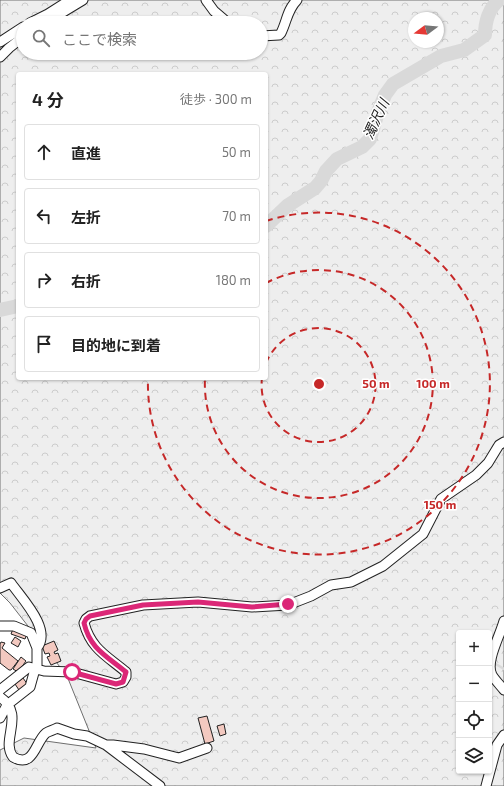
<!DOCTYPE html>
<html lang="ja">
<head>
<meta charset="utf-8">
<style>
  body { margin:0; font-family:"Exo 2","Noto Sans JP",sans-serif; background:#f6f6f6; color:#222 }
  .controls { position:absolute; right:12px; bottom:12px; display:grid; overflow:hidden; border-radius:4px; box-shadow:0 1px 3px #0004 }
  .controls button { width:36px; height:36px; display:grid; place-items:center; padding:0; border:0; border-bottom:1px solid #e0e0e0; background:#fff; color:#222; font:20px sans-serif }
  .compass { position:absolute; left:408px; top:12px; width:36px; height:36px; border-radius:50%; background:#fff; box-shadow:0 1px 3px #0004; rotate:254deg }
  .stop { position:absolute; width:12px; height:12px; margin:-9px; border:3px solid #db2777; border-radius:50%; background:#fff }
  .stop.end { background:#db2777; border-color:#fff; box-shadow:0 1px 4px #0008 }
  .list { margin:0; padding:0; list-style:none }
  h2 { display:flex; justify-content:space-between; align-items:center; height:52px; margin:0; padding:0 16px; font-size:17px }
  h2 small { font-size:13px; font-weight:400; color:#767676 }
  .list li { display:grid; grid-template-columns:26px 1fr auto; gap:12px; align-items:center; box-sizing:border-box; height:56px; margin:0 8px 8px; padding:0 8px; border:1px solid #e0e0e0; border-radius:4px }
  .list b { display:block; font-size:15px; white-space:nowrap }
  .list em { font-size:13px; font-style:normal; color:#767676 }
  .icon { flex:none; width:22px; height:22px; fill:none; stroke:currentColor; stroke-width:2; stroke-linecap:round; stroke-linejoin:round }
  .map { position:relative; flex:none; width:504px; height:786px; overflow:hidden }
  .search { position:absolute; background:#fff; box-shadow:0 1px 3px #0004; left:16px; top:16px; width:252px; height:44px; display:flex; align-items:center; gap:10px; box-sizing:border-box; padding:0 14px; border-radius:22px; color:#767676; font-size:15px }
  .panel { position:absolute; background:#fff; box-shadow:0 1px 3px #0004; left:16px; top:72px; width:252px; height:308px; border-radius:4px }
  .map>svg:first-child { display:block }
  .forest { fill:url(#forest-crowns); stroke:#6f6f6f; fill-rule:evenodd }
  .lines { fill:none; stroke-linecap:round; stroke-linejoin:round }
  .stream { stroke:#d9d9d9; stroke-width:2.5 }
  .river { stroke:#d9d9d9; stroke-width:14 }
  .building { fill:#f3c9c0; stroke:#222 }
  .minor-casing { stroke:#222; stroke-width:11 }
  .minor { stroke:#fff; stroke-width:9 }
  .route { stroke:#db2777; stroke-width:5 }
  .ring { fill:none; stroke:#c62828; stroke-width:2; stroke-dasharray:7 5 }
  .labels { text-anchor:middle; stroke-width:3; stroke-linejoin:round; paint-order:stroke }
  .water-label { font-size:14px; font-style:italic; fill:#222; stroke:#fff }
  .centre { fill:#c62828; stroke:#fff; stroke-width:2 }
  .ring-label { font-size:12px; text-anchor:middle; font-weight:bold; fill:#c62828; stroke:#fff; stroke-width:3; stroke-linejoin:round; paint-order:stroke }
</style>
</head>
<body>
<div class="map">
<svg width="504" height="786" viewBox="0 0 504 786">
  <defs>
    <pattern id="forest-crowns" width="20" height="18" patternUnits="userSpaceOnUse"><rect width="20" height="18" fill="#eee"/><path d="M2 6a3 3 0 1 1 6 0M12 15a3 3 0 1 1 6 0" fill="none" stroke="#ccc"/></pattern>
  </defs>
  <rect width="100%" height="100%" fill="#fff"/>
  <!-- forest -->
  <path class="forest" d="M0 0H504V786H0V750L24 738 96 748 67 676 10 603 0 593ZM414 18H438V42H414ZM23 23H261V53H23ZM18 74H266V378H18ZM459 633H489V771H459Z"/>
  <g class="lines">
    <!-- stream -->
    <path class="stream" d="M494 663 504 669"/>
    <!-- river -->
    <path class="river" d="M266 226 287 206 315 188 321 181 326 171 337 159 362 147 370 139 378 112 385 95 393 84 441 56 464 50 485 35C485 22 489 8 499 0
      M0 310 18 306"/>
  </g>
  <!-- building -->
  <path class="building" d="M13 629 27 634 25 639 11 634Z
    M15 637 21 641 18 647 11 643Z
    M54 641 58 650 54 652 55 654 58 653 61 661 51 665 47 657 50 656 49 653 45 654 42 646Z
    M1 642 5 643 2 648 18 661 11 670H9L0 663V644Z
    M21 657 26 661 18 672 13 669Z
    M23 678 28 685 19 690 15 684Z
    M207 716 214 741 205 744 198 718Z
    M224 724 226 734 220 736 217 726Z"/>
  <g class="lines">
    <defs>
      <path id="minor" d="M206 0 214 11 228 23
        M30 23 48 14 70 0
        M45 23 83 0
        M261 36 279 35 281 33C287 21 287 10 297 0
        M0 42 23 27
        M0 57 9 48 23 37
        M0 588 11 583C22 599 52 629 37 648
        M504 621C500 636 485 662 492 675 495 680 500 685 504 690
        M0 626H14L31 633 37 648V669
        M0 690 29 667 44 671 72 672 116 684 123 682 126 677V672C107 656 91 649 84 623L86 619 90 616 143 605 198 602 252 607 288 605 311 596 331 585 351 582 383 566 423 534 441 499 476 475 488 463 499 445 504 442
        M0 697C26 715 0 740 13 757 34 769 35 742 46 733 49 731 54 730 57 728L74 734 87 736 106 745 160 786
        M0 718 7 705 30 687 35 669
        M106 745H113L144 749 179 758 207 748
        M486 786 497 745 504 735"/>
    </defs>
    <!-- minor casing -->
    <use href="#minor" class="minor-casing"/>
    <!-- minor -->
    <use href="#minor" class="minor"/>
  </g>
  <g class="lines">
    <!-- route -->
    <path class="route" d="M72 672 116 684 123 682 126 672C107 656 90 649 84 623L86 619 90 616 143 605 198 602 252 607 288 604"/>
  </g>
  <!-- distance rings -->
  <g class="ring">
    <path d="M266 363A57 57 0 1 1 262 378"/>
    <path d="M266 283A114 114 0 1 1 205 378"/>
    <path d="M266 221A171 171 0 1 1 148 378"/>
  </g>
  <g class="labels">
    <!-- water labels -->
    <g class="water-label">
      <text transform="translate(376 119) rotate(-65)" y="5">濁沢川</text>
    </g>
  </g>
  <circle cx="319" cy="384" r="6" class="centre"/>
  <g class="ring-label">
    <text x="376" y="388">50 m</text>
    <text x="433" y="388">100 m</text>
    <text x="440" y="509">150 m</text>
  </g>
</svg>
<div class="controls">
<button>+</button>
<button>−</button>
<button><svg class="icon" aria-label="locate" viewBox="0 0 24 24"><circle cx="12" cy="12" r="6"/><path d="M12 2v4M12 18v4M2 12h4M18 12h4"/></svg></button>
<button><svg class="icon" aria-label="layers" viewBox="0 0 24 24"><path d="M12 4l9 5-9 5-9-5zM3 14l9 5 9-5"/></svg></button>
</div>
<svg class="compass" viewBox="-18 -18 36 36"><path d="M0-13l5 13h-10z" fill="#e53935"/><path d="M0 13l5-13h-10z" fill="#767676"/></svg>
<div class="stop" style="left:72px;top:672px"></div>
<div class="stop end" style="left:288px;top:604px"></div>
<div class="search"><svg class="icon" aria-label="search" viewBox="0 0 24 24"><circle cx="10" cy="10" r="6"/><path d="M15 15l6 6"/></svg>ここで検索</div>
<section class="panel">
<h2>4 分<small>徒歩 · 300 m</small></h2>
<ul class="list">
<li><svg class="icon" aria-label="ahead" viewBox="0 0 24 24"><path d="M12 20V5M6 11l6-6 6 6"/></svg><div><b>直進</b></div><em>50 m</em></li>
<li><svg class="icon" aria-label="left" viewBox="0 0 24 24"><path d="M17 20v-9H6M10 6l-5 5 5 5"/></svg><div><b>左折</b></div><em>70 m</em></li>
<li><svg class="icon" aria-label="right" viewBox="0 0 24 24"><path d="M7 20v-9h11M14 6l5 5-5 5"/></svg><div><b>右折</b></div><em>180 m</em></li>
<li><svg class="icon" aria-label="arrive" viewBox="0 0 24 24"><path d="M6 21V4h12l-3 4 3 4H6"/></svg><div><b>目的地に到着</b></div></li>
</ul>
</section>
</div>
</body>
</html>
